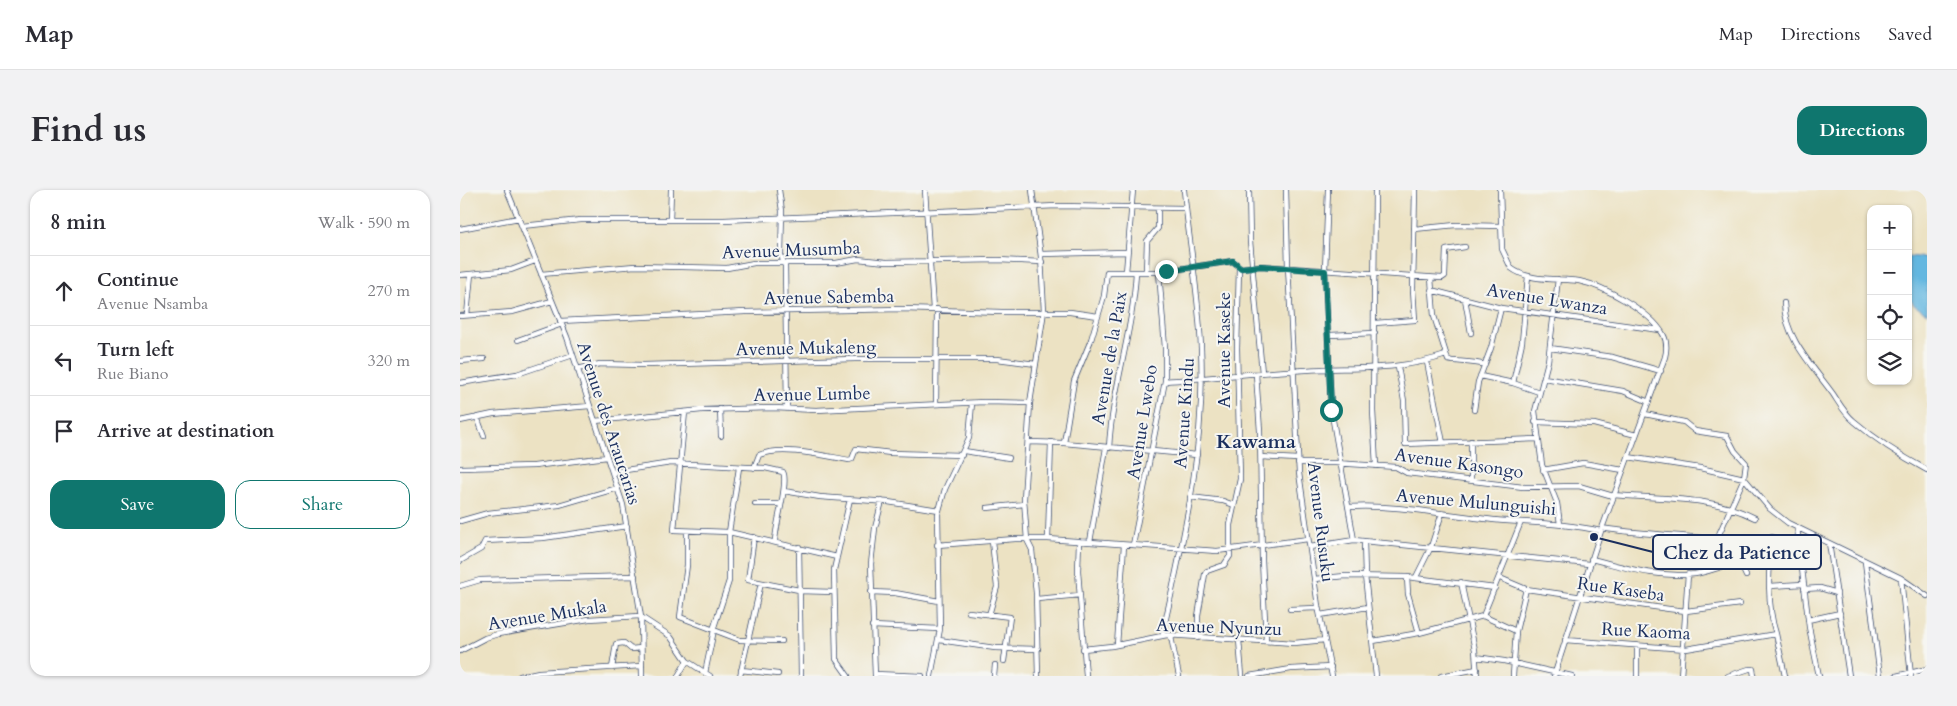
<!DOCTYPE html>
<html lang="en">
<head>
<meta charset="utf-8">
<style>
  body { margin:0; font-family:Cardo,serif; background:#f2f2f3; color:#2b2b33 }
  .controls { position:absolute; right:15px; top:15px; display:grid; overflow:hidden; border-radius:10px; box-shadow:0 1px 4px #0004 }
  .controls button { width:45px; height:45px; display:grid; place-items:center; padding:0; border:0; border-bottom:1px solid #e1e1e2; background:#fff; color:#2b2b33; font:25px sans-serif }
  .stop { position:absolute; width:15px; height:15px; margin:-11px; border:4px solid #0f766e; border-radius:50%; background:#fff }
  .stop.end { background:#0f766e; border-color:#fff; box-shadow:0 1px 5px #0008 }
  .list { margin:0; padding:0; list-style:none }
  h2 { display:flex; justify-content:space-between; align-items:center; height:65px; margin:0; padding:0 20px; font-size:21px }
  h2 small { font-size:16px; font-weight:400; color:#7c7c81 }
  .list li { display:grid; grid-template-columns:32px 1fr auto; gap:15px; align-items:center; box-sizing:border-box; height:70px; padding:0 20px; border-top:1px solid #e1e1e2 }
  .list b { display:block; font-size:19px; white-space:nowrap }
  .list p { margin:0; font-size:16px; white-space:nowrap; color:#7c7c81 }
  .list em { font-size:16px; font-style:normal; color:#7c7c81 }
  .actions { display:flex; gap:10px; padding:15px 20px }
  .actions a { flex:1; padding:11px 0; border:1px solid #0f766e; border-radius:15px; text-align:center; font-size:18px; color:#0f766e }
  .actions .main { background:#0f766e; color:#fff }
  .icon { flex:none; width:28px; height:28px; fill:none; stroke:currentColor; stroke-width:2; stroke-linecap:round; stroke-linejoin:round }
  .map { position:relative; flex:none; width:1467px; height:486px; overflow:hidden; border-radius:15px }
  header { display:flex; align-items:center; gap:30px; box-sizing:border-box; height:70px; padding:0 25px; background:#fff; border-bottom:1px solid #e1e1e2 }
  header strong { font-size:24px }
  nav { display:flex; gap:28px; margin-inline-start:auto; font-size:18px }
  .intro { display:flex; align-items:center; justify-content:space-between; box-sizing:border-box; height:120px; padding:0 30px }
  h1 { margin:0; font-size:35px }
  .button { padding:12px 22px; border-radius:15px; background:#0f766e; color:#fff; font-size:18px; font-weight:700 }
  main { display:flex; gap:30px; padding:0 30px }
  aside { flex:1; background:#fff; border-radius:15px; box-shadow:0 1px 4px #0004 }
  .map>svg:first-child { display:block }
  .water { fill:#64b7e0; stroke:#40739f }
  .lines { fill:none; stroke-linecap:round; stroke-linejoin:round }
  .minor-casing { stroke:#3a4a6d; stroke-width:6 }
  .minor { stroke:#fff; stroke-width:4.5 }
  .route { stroke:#0f766e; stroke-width:6 }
  .labels { text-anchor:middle; stroke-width:4; stroke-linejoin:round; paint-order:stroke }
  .street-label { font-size:18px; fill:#1b2f5e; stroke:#f6f6f2 }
  .quarter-label { font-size:20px; font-weight:bold; fill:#1b2f5e; stroke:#f6f6f2 }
  .leader { fill:none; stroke:#1b2f5e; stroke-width:2 }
  .callout-dot { fill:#1b2f5e; stroke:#f6f6f2; stroke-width:2 }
  .callout { fill:#f6f6f2; stroke:#1b2f5e; stroke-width:2 }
  .callout-label { font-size:19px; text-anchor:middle; font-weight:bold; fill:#1b2f5e }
</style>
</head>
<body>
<header>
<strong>Map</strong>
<nav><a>Map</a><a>Directions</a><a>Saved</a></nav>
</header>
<div class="intro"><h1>Find us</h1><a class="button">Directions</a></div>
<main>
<aside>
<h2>8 min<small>Walk · 590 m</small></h2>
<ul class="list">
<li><svg class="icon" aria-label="ahead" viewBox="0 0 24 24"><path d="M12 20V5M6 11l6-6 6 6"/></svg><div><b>Continue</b><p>Avenue Nsamba</p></div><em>270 m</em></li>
<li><svg class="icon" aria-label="left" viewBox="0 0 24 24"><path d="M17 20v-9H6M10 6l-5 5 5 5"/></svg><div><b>Turn left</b><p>Rue Biano</p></div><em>320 m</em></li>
<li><svg class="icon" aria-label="arrive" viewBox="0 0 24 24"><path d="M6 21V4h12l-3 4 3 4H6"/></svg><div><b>Arrive at destination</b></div></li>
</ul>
<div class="actions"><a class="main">Save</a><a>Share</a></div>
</aside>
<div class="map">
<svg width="1467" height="486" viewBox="0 0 1467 486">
  <rect width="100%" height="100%" fill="#f6f6f2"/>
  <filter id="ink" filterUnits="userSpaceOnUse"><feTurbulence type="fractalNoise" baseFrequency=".02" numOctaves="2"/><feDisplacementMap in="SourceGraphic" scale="10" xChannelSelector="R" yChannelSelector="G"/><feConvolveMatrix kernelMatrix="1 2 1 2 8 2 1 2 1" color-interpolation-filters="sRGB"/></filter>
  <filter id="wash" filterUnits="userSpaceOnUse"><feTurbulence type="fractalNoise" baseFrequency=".0096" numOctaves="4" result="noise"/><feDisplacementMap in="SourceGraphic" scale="20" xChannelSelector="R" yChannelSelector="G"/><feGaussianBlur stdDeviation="1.12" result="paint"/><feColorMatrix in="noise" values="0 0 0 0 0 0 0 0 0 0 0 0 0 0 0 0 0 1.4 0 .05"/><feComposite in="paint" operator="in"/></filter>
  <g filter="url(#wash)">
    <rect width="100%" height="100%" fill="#ece2c3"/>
    <!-- water -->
    <path class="water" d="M1448 66 1467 68V123L1455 116 1448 107Z"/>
  </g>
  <g filter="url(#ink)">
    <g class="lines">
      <defs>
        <path id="minor" d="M47 0 107 147 163 315 181 427 182 486
          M319 0 322 21 321 65 325 76 327 219
          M465 0 473 119
          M572 0 581 67 584 121 570 213 564 309 567 350 572 360 576 403 578 486
          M789 0 790 51 802 183
          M826 0 828 77 839 283 858 416 872 486
          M868 0 865 81 871 219 894 350
          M915 0 913 221 916 276
          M1040 0 1042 59 1051 78C1069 92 1097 88 1119 91 1144 96 1190 121 1203 144 1207 151 1207 159 1205 167L1141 341 1094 486
          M210 30 211 0
          M62 36 121 30H264L597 16 726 18
          M0 39 59 28
          M954 39 996 35 1041 36
          M581 64 667 62
          M666 82 673 0
          M686 82 687 51 698 38V18
          M81 84 175 76 267 78 294 73H376L398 69 426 72 538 70 582 72
          M0 85 51 80 75 71
          M971 88 974 126 988 170C993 172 1014 171 1025 175
          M1098 89 1088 171 1075 221 1082 275 1097 313 1100 334
          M971 100 1041 118 1200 140
          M1005 109 1011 143
          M1324 113C1325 149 1353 176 1373 204 1379 213 1384 223 1394 231 1416 250 1441 266 1467 280
          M7 125 11 84
          M0 126 52 122 92 111
          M100 131 285 122 443 119 542 122H610L638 126
          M915 133 955 130 953 99 955 0
          M870 145 915 143
          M58 150 102 134
          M1090 158 1152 167 1201 181
          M0 171 24 169
          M967 172 983 253
          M938 177 944 211 945 254 1077 249
          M117 179 140 174 184 175 395 169H537L576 174
          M796 184 800 241 802 370 806 451
          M1020 186 1053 193 1079 202
          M1084 188 1163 201 1189 212
          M705 191C752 188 799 182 846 180 894 177 940 181 986 165
          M0 193 57 184 113 165
          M1053 193 1062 152 1068 86
          M476 214 477 119
          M260 219 261 246
          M1014 220 1018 192 1031 158 1041 118
          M225 222 214 340 269 342 377 367
          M1185 224 1224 232 1235 241 1267 246 1275 261 1286 273 1284 288 1256 351 1257 378
          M17 227 24 246
          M0 231 33 224 130 216
          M135 231 242 220 314 218 356 220 524 212 570 213
          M1075 232 1134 234 1176 245
          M1011 251V290
          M569 252 604 253 737 265
          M604 253 614 191 631 150 644 106 647 82H699L773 71 781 78 801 76 982 88 985 86 986 60 1005 57
          M649 258C652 199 673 142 676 82
          M504 261 549 268
          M801 267 838 269
          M1168 267 1240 278 1284 288 1310 319 1328 333 1441 388 1467 406
          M838 273H875L936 277 947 283 1063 297 1119 296 1153 306
          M0 278 74 276 147 267
          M294 278 299 265C322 255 365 266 389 270L392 269 396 259 431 263 502 265
          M1083 280 1123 273 1163 280
          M153 282 211 273 305 278 323 282C329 292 315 336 315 352
          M324 301 360 307 428 312 479 320
          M1154 305C1201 309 1252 306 1295 328
          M730 307 763 311 774 315
          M295 314H321
          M888 317C937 314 986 325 1034 330 1070 333 1106 333 1141 341
          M527 318 564 314
          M0 331 28 323 99 315 158 298
          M1337 337 1349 437 1359 486
          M1142 338C1198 348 1257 342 1309 364
          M227 341V375L220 427 280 450 322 451
          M294 347 288 390 339 400
          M588 349 591 252
          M619 351 618 381 626 486
          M904 351 905 386 916 486
          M630 352 646 258
          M1369 353 1389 486
          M477 355 555 349H588L757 361 848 349
          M673 355 705 191V158L699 82
          M339 357 341 486
          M850 357 894 350 1129 374
          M1131 369C1168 378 1196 388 1235 384 1250 382 1265 374 1280 373L1286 386
          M0 371 21 359 25 351 83 348 167 336
          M1405 372 1420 486
          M947 387 948 404 959 443
          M956 387 971 357 982 323
          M1040 388 1066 399 1209 419 1226 421 1280 414
          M1441 388 1451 486
          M854 389 885 386 947 387 1035 398
          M1001 392 1015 460 1017 486
          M0 396 20 390 175 386
          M1310 396 1343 394
          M1344 399 1360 398 1377 403
          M339 401 374 402
          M411 402 435 403 479 411
          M577 409 620 405
          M830 419 858 418
          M509 422 550 427 544 471
          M529 425 537 397 532 351
          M860 425 908 417
          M1023 426 1061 332
          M181 427 210 446 227 471 250 486
          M1348 430 1380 423
          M412 436 480 439
          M253 440 269 391V342L279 278
          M1316 444 1325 486
          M702 446C723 352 746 255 741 158 739 105 729 52 724 0
          M711 447 719 486
          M738 448V426L745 384 747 381 764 375 770 366V335L780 289 777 159 779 77
          M479 450 535 458 578 459
          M779 450 782 486
          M1105 450 1226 459 1316 444C1307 417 1308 375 1312 347
          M913 451 959 443 1023 426 1056 441
          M657 455 664 355
          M623 459 652 456 707 445 834 453 865 450
          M0 461 25 448 38 444 129 429 180 426
          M1016 467 1044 471 1112 486
          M152 478 156 454 164 453 171 459 181 458
          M281 480 318 484
          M245 483 254 440
          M415 484 462 486
          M60 486 79 482 182 476
          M218 486 227 471
          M280 486 301 393
          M388 486 376 469 374 380 390 309
          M415 486 411 374 415 338 422 311
          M471 486 480 439 478 324 485 299 509 248 512 213
          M534 486 535 475
          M789 486 831 479 871 477
          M981 486 1017 479
          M1053 486 1056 441 1066 399
          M1177 486V455
          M1221 486 1228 384
          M1268 486 1289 479H1293L1294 486
          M1436 486 1467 479"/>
      </defs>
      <!-- minor casing -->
      <use href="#minor" class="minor-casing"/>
      <!-- minor -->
      <use href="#minor" class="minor"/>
    </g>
  </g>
  <g class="lines" filter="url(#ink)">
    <!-- route -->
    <path class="route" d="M706 81 773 71 781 78 801 76 865 81 871 220"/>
  </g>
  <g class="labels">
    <!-- street labels -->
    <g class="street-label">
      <text transform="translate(331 60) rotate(-2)" y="6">Avenue Musumba</text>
      <text transform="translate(369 107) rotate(-1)" y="6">Avenue Sabemba</text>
      <text transform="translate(1087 109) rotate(9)" y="6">Avenue Lwanza</text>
      <text transform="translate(346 158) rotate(-1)" y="6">Avenue Mukaleng</text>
      <text transform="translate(764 160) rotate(-90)" y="6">Avenue Kaseke</text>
      <text transform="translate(649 168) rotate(-80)" y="6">Avenue de la Paix</text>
      <text transform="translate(352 204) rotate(-1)" y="6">Avenue Lumbe</text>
      <text transform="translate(724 223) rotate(-86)" y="6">Avenue Kindu</text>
      <text transform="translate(682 232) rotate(-81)" y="6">Avenue Lwebo</text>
      <text transform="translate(149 233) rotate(72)" y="6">Avenue des Araucarias</text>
      <text transform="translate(999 273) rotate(8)" y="6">Avenue Kasongo</text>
      <text transform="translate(1016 312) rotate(5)" y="6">Avenue Mulunguishi</text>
      <text transform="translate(861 332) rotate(83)" y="6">Avenue Rusuku</text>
      <text transform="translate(1161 399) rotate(8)" y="6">Rue Kaseba</text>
      <text transform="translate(87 425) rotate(-9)" y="6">Avenue Mukala</text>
      <text transform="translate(759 437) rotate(2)" y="6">Avenue Nyunzu</text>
      <text transform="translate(1186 441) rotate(3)" y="6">Rue Kaoma</text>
    </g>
    <!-- quarter labels -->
    <g class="quarter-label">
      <text x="796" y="258">Kawama</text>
    </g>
  </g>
  <!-- callouts -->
  <path class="leader" d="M1134 347L1193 362"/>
  <circle class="callout-dot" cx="1134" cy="347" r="5"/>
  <rect class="callout" x="1193" y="345" width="168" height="34" rx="5"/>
  <g class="callout-label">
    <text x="1277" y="369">Chez da Patience</text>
  </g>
</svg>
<div class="controls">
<button>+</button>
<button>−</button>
<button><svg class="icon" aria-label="locate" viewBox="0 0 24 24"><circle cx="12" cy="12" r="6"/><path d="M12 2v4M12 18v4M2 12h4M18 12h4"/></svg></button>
<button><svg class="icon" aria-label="layers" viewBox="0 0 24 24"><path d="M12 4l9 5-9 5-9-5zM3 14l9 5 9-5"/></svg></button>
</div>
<div class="stop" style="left:871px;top:220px"></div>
<div class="stop end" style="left:706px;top:81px"></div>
</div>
</main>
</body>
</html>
